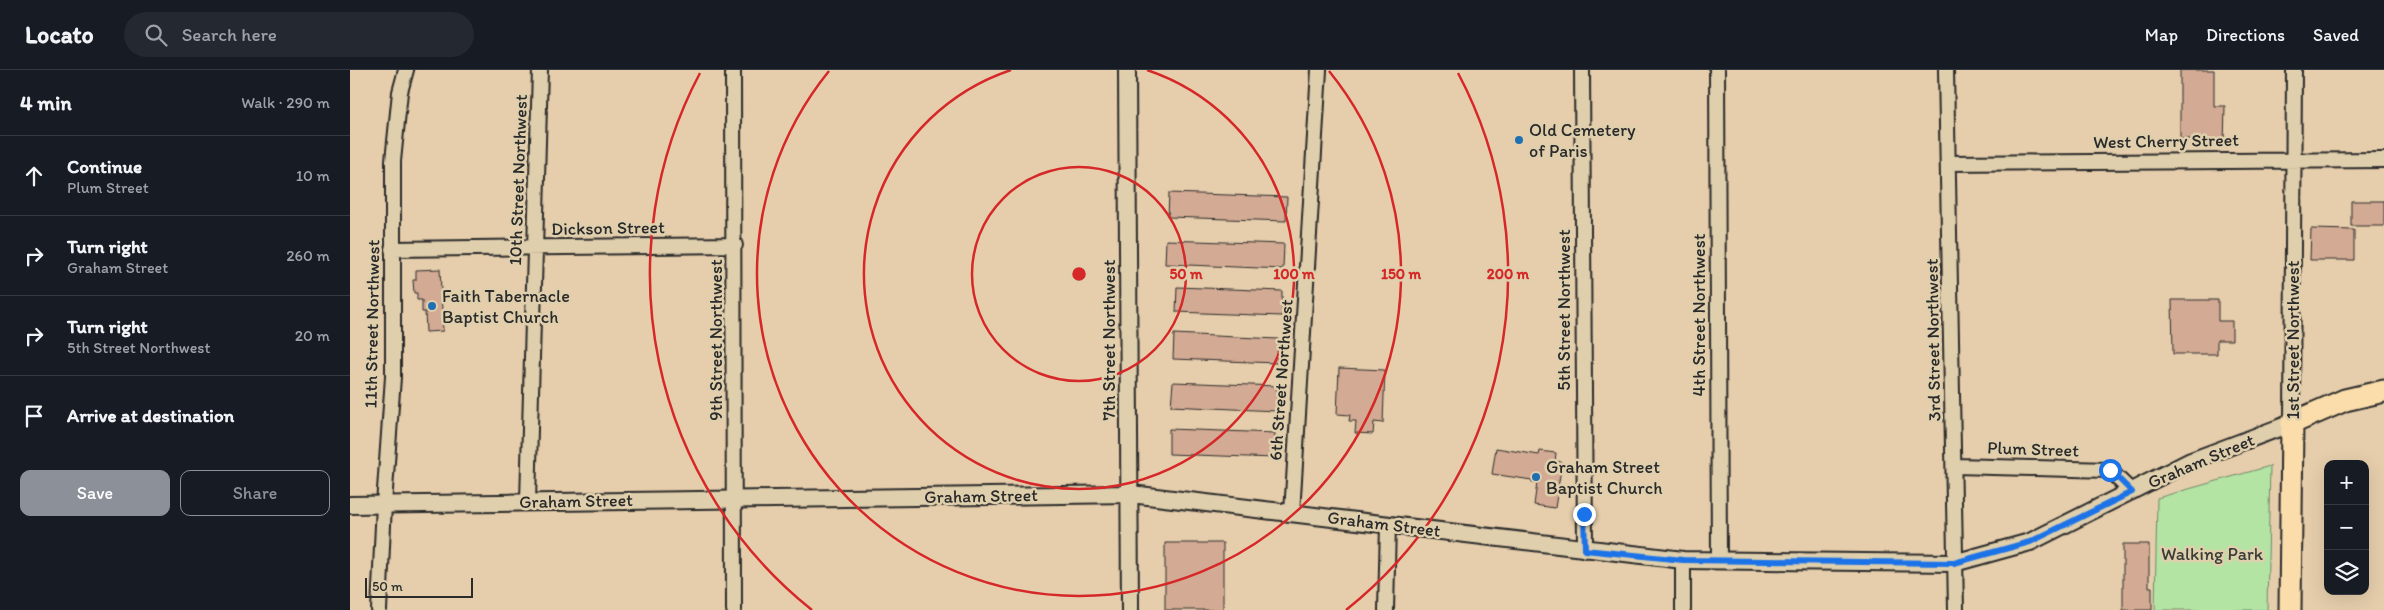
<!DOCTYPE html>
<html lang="en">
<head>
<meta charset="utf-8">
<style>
  body { margin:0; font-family:Itim,sans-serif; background:#242831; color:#f1f3f6 }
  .controls { position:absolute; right:15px; bottom:15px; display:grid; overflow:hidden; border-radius:10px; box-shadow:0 5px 20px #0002 }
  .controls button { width:45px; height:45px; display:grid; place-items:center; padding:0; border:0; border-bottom:1px solid #363941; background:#171b24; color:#f1f3f6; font:25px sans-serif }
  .scale { position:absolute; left:15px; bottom:12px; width:108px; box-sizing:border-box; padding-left:5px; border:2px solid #2b2b2b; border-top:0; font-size:14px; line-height:18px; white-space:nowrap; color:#2b2b2b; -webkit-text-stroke:4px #e0cfac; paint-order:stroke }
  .stop { position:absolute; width:15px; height:15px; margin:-11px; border:4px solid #1a73e8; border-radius:50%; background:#fff }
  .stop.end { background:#1a73e8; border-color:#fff; box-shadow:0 1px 5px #0008 }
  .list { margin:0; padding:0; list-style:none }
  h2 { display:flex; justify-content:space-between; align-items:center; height:65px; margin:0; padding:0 20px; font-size:21px }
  h2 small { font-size:16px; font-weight:400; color:#9ea1a6 }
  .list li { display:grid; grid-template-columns:32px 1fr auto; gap:15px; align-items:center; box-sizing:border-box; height:80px; padding:0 20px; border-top:1px solid #363941 }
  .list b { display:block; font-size:19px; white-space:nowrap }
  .list p { margin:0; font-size:16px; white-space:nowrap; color:#9ea1a6 }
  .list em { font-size:16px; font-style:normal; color:#9ea1a6 }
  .actions { display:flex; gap:10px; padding:15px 20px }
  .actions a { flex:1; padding:11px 0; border:1px solid #8c9099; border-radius:10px; text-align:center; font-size:18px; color:#8c9099 }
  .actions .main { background:#8c9099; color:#fff }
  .icon { flex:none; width:28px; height:28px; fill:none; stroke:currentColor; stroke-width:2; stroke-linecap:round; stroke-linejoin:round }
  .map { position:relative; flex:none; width:2034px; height:540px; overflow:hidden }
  header { display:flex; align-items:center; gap:30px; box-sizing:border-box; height:70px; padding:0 25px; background:#171b24; border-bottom:1px solid #363941 }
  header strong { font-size:24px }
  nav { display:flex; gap:28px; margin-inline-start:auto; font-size:18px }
  .search { width:350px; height:45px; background:#242831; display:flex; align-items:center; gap:12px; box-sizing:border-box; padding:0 18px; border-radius:28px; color:#9ea1a6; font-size:19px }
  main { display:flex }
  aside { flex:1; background:#171b24 }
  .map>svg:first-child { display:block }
  .green { fill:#b3e4a4; stroke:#6f8868 }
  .building { fill:#d3aa93; stroke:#2b2b2b }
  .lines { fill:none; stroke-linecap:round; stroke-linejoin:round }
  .minor-casing { stroke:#2b2b2b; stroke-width:18 }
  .tertiary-casing { stroke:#2b2b2b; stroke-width:20 }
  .primary-casing { stroke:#2b2b2b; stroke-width:25 }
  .minor { stroke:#e0cfac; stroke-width:14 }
  .tertiary { stroke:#e0cfac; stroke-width:16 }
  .primary { stroke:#faddab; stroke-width:21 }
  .route { stroke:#1a73e8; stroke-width:6 }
  .ring { fill:none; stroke:#d62828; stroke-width:2.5 }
  .poi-dot { fill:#1f6fb2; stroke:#e0cfac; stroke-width:2 }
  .labels { text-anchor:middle; stroke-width:5; stroke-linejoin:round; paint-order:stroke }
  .poi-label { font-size:18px; fill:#2b2b2b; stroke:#e0cfac; text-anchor:start }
  .street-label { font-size:18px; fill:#2b2b2b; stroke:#e0cfac }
  .park-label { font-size:18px; fill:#393e37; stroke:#e0cfac }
  .centre { fill:#d62828; stroke:#e0cfac; stroke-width:2.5 }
  .ring-label { font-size:15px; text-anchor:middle; font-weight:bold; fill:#d62828; stroke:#e0cfac; stroke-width:5; stroke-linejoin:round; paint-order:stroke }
</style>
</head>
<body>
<header>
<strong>Locato</strong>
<div class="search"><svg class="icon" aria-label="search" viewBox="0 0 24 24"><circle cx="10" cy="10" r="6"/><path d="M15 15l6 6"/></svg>Search here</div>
<nav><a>Map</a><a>Directions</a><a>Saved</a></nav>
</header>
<main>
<aside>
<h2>4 min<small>Walk · 290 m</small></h2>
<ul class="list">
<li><svg class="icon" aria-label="ahead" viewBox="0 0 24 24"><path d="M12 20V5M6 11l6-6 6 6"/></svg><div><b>Continue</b><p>Plum Street</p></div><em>10 m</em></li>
<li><svg class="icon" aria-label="right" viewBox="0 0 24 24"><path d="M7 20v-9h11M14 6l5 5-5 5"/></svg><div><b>Turn right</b><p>Graham Street</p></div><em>260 m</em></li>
<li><svg class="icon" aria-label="right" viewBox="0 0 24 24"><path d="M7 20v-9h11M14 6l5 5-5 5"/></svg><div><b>Turn right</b><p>5th Street Northwest</p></div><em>20 m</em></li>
<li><svg class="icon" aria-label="arrive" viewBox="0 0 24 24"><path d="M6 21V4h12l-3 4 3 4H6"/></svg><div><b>Arrive at destination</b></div></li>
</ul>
<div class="actions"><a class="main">Save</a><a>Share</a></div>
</aside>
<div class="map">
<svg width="2034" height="540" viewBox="0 0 2034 540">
  <rect width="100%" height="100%" fill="#e6ceac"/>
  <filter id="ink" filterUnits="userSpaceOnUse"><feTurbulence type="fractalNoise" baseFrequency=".02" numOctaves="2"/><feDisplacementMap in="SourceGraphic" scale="10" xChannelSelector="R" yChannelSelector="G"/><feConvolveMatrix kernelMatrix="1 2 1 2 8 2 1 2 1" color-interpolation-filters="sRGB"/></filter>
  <g filter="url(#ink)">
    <!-- green -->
    <path class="green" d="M1920 396 1917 540H1805L1807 428Z"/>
    <!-- building -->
    <path class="building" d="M1830 0H1864V36H1875L1874 74 1851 73V69H1830Z
      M819 123 937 127 936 151 818 147Z
      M2001 131H2034V156H2001Z
      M1961 159 2004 160V190H1960Z
      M816 170 934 174 933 199 815 194Z
      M90 199 93 261 76 262 75 242H72V230H67V223H64L63 210H66V200Z
      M827 217 932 221V246L826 242Z
      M1822 230H1868V251H1882V270H1867V284H1823Z
      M824 264 928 269 927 293 823 289Z
      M989 298 1035 300 1033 353 1024 352 1023 364 1005 363 1006 351H999L1000 345 987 344Z
      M823 312 927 316 926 341 821 336Z
      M819 359 925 363 924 388 819 384Z
      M1146 378 1189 385 1190 381 1206 383 1205 391 1212 392 1205 438 1184 435 1187 413 1182 412V410L1142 404Z
      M815 473H873V540H815Z
      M1773 474H1799V517H1802V540H1773Z"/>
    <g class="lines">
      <defs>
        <path id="minor" d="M383 0 384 540
          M1232 0 1235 480
          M1367 0 1369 491
          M1596 0 1606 540
          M1598 93 2034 90
          M42 179 385 175
          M1942 353 1944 0
          M1605 396 1759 400 1782 422
          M178 431 190 0
          M942 443 969 0
          M29 540 34 434 43 307V91L50 22 56 0
          M1036 540 1038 454
          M1333 540V490"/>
        <path id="tertiary" d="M777 0 780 540
          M0 435 781 424 1333 490 1604 493 1680 472 1841 391 1942 353"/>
        <path id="primary" d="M1940 540 1942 353 1995 330 2034 321"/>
      </defs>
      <!-- minor casing -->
      <use href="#minor" class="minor-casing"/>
      <!-- tertiary casing -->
      <use href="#tertiary" class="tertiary-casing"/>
      <!-- primary casing -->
      <use href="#primary" class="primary-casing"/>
      <!-- minor -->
      <use href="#minor" class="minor"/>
      <!-- tertiary -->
      <use href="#tertiary" class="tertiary"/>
      <!-- primary -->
      <use href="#primary" class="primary"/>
    </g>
  </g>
  <g class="lines" filter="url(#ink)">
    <!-- route -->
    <path class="route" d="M1234 444 1235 480 1333 490 1604 493 1680 472 1782 422 1760 400"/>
  </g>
  <!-- distance rings -->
  <g class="ring">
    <circle cx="729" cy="204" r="107"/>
    <path d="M797 0A215 215 0 1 1 661 0"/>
    <path d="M979 1A322 322 0 1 1 479 1"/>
    <path d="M462 540A429 429 0 0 1 350 3M1108 3A429 429 0 0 1 996 540"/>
  </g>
  <!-- markers -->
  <g class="poi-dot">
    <circle cx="1169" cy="70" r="5"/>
    <circle cx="82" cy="236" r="5"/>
    <circle cx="1186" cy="407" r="5"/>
  </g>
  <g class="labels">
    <!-- poi labels -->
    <g class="poi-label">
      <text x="1179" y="66">Old Cemetery<tspan x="1179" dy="21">of Paris</tspan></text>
      <text x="92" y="232">Faith Tabernacle<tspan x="92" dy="21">Baptist Church</tspan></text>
      <text x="1196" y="403">Graham Street<tspan x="1196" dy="21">Baptist Church</tspan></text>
    </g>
    <!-- street labels -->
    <g class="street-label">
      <text transform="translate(1816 71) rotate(-1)" y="6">West Cherry Street</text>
      <text transform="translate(168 110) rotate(-88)" y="6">10th Street Northwest</text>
      <text transform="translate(258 158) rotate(-1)" y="6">Dickson Street</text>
      <text transform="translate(1214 240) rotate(-90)" y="6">5th Street Northwest</text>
      <text transform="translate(1349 245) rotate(-90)" y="6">4th Street Northwest</text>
      <text transform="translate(22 254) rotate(-89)" y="6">11th Street Northwest</text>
      <text transform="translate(366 270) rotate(-90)" y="6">9th Street Northwest</text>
      <text transform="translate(759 270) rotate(-90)" y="6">7th Street Northwest</text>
      <text transform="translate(1583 270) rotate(-91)" y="6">3rd Street Northwest</text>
      <text transform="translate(1943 270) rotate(-90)" y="6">1st Street Northwest</text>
      <text transform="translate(931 310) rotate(-86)" y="6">6th Street Northwest</text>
      <text transform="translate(1683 379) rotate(2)" y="6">Plum Street</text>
      <text transform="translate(1851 391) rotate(-23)" y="6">Graham Street</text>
      <text transform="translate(631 426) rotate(-1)" y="6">Graham Street</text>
      <text transform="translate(226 431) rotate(-1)" y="6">Graham Street</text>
      <text transform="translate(1034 454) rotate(7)" y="6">Graham Street</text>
    </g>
    <!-- park labels -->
    <g class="park-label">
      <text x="1862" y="490">Walking Park</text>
    </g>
  </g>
  <circle cx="729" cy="204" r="8" class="centre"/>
  <g class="ring-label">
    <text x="836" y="209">50 m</text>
    <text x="944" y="209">100 m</text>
    <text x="1051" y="209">150 m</text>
    <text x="1158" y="209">200 m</text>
  </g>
</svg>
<div class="controls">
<button>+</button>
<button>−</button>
<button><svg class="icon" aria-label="layers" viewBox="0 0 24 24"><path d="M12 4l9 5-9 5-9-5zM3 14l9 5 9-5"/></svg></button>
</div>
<div class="scale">50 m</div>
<div class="stop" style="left:1760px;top:400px"></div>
<div class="stop end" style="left:1234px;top:444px"></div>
</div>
</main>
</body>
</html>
